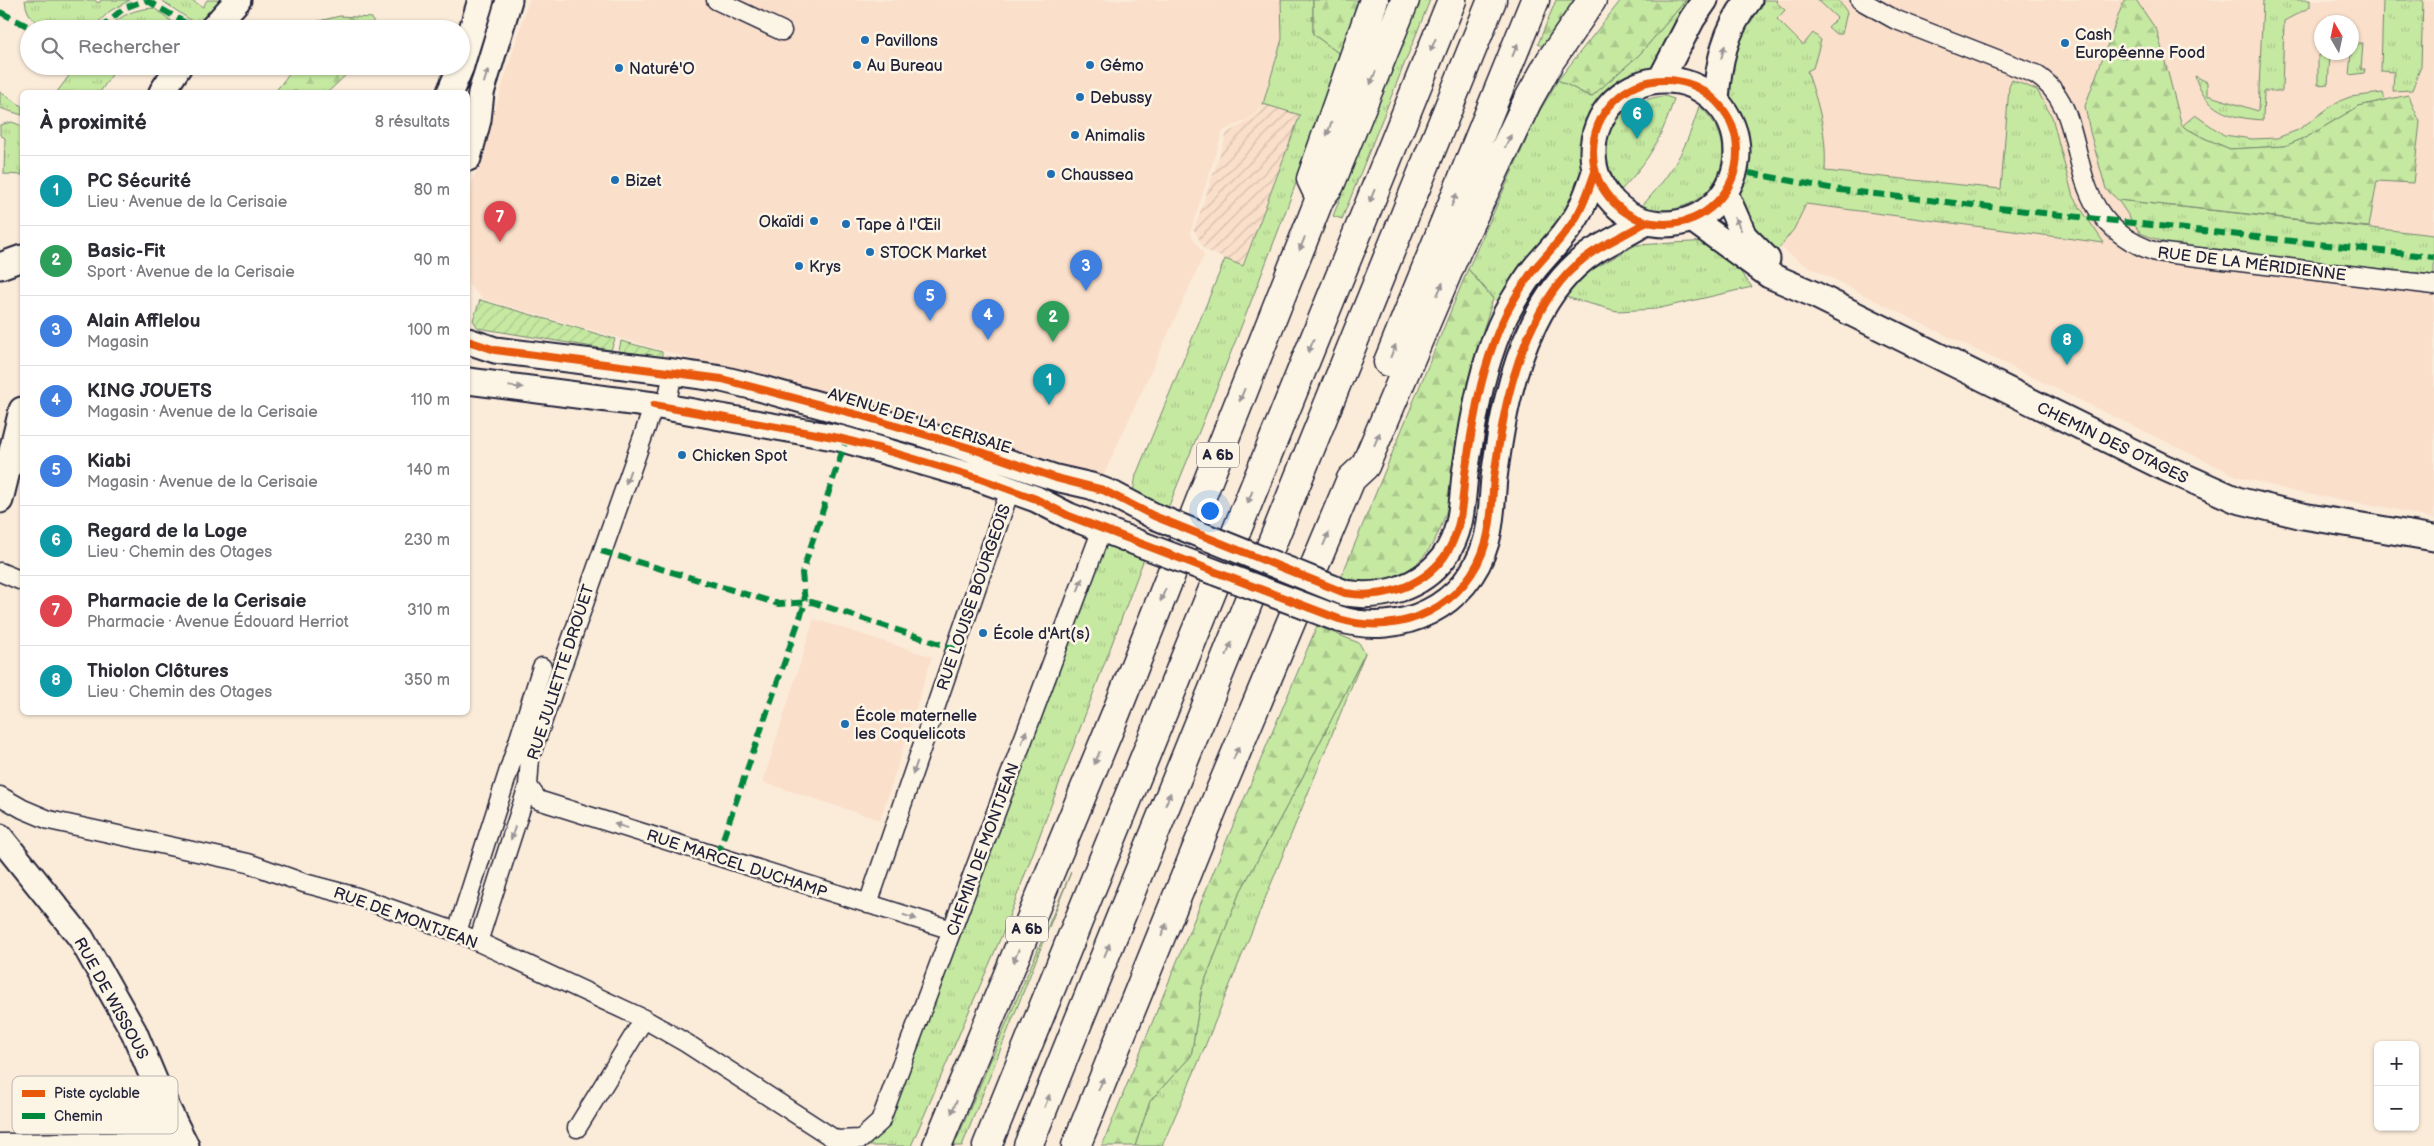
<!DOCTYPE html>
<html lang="fr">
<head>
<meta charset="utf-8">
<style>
  body { margin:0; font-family:"Balsamiq Sans",sans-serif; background:#f7f7f7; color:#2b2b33 }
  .controls { position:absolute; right:15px; bottom:15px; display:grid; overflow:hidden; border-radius:8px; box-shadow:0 1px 4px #0004 }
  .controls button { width:45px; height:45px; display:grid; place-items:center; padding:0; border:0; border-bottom:1px solid #e1e1e2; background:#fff; color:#2b2b33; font:25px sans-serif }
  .compass { position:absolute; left:2314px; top:15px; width:45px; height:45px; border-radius:50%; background:#fff; box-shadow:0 1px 4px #0004; rotate:351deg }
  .you { position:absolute; left:1209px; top:510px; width:18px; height:18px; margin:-12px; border:4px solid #fff; border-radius:50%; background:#1a73e8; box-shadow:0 0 0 8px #1a73e833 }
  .badge { display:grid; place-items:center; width:32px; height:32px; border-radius:50%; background:#d93025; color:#fff; font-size:16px; font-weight:700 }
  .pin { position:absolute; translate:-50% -41px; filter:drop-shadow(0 1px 2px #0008) }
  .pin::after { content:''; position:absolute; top:26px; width:18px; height:15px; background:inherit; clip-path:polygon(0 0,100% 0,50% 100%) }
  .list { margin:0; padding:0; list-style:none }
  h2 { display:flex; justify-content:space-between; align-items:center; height:65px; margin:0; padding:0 20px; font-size:21px }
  h2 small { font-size:16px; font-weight:400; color:#7c7c81 }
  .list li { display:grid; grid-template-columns:32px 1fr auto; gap:15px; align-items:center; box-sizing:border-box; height:70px; padding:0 20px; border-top:1px solid #e1e1e2 }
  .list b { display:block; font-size:19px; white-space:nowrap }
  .list p { margin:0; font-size:16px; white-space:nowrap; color:#7c7c81 }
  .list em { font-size:16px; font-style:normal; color:#7c7c81 }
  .icon { flex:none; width:28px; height:28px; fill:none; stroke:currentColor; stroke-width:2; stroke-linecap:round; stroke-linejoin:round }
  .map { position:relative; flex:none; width:2434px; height:1146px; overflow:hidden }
  .search { position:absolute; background:#fff; box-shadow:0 1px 4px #0004; left:20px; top:20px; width:450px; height:55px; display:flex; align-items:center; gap:12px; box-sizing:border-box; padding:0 18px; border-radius:28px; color:#7c7c81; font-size:19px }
  .panel { position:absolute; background:#fff; box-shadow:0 1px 4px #0004; left:20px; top:90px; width:450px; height:625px; border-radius:8px }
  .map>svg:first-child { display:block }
  .built { fill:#fadfca; fill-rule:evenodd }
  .industrial { fill:url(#industrial-furrows) }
  .grass { fill:url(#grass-tufts); stroke:#74866e }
  .forest { fill:url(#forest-firs); stroke:#74866e }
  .garden { fill:url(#garden-furrows); stroke:#74866e }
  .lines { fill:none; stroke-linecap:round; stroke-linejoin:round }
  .street-casing { stroke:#22223b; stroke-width:21 }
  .secondary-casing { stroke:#22223b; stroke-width:29 }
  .highway-casing { stroke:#22223b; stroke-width:31 }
  .street { stroke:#fcf5e5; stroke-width:18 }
  .secondary { stroke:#fcf5e5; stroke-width:25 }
  .highway { stroke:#fcf5e5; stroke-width:28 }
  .secondary-bridge-casing { stroke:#22223b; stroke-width:29; stroke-linecap:butt }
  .secondary-bridge { stroke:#fcf5e5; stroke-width:25 }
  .quiet { stroke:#00873e; stroke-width:6; stroke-dasharray:12 6; stroke-linecap:butt }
  .cycleway-casing { stroke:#fcf5e5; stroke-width:11 }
  .cycleway { stroke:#e8590c; stroke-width:8 }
  .oneway { fill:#9a9698 }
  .poi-dot { fill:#1f6fb2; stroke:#fcf5e5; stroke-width:2 }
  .labels { text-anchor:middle; stroke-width:5; stroke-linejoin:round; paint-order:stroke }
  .shield { fill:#fcf5e5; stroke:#63616e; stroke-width:1 }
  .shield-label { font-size:15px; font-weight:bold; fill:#22223b }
  .poi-label { font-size:16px; fill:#22223b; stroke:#fcf5e5; text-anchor:start }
  .street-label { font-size:16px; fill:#22223b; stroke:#fcf5e5 }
  .key { fill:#fcf5e5; stroke:#bbb6b2; stroke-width:1 }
  .key-label { font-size:14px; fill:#22223b }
</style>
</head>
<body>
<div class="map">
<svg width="2434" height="1146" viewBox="0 0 2434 1146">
  <defs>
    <pattern id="industrial-furrows" width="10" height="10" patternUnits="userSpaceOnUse" patternTransform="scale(1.25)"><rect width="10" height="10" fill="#fadfca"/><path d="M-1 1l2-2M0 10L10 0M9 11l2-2" fill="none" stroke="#d6bfae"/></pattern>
    <pattern id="grass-tufts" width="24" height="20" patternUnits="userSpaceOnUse" patternTransform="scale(1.25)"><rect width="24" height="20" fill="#c6e9a2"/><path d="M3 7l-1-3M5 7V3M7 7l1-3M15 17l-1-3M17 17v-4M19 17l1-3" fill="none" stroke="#aac88c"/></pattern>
    <pattern id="forest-firs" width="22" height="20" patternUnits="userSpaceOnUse" patternTransform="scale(1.25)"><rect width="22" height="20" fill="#c6e9a2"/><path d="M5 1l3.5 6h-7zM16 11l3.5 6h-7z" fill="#aac88c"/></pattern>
    <pattern id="garden-furrows" width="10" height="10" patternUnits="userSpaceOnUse" patternTransform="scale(1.25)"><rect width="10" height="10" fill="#c6e9a2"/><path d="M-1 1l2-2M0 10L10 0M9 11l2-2" fill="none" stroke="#aac88c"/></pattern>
  </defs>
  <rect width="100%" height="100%" fill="#fbebd9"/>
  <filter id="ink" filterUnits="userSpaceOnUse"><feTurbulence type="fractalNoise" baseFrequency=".02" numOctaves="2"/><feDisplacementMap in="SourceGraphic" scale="10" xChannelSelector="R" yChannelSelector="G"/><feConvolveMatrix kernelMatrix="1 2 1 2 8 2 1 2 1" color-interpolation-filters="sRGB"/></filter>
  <g filter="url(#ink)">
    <!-- built -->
    <path class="built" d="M529 0H1293L1288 33 1266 104 1247 120 1223 131 1190 233 1204 255 1103 476 767 375 732 370 483 299 468 284V197Z
      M1758 0H2434V519L2385 507 2296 492 2237 476 1906 316 1802 263 1783 249 1758 224 1739 195 1747 170 1746 138 1739 116 1723 88ZM2322 22H2352V52H2322Z
      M814 619 932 657 880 820 763 782Z"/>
    <!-- industrial -->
    <path class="industrial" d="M1268 104 1300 115 1242 267 1204 249 1194 230 1227 133 1247 122Z"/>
    <!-- grass -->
    <path class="grass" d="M25 0H94L99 3 101 0H130L110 11 91 29C65 29 28 34 25 0Z
      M161 0H191L203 7 207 0H224L202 25 196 24Z
      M1281 0H1313V34L1341 55C1290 209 1229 358 1168 508L1133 493 1136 475 1225 259 1243 266 1300 115 1263 104 1282 39Z
      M1420 0H1430L1342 219 1333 216Z
      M1686 0H1694L1655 66 1612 85 1593 106 1580 145 1584 174 1567 217 1500 305 1468 269 1538 114 1558 80 1591 97 1640 54Z
      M1759 0H1777L1776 2 1785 10 1777 19 1803 45 1813 33 1821 40 1813 68 1807 71C1819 105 1827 134 1825 171L2001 189 2009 87 2012 80 2037 90 2052 117 2073 197 2104 243 1806 204 1794 229 1775 253 1754 233 1739 195 1747 170 1746 138 1739 116 1723 88 1726 51Z
      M1818 0H1838L1847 12 1842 34H1836L1828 27 1837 18Z
      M2263 0H2310V7L2284 21 2282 91H2264L2263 120C2230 118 2205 111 2195 76L2207 82V95L2258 111Z
      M2383 0H2423L2421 66 2412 90 2393 91 2394 72 2381 71Z
      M154 8 177 25 175 29H107C121 15 134 9 154 8Z
      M2352 43H2363L2361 69H2365L2364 73 2349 75Z
      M2321 52 2329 53 2330 55 2328 84 2318 85V58Z
      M70 66H118L100 92H57L74 69Z
      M0 92 22 106V115L0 108Z
      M2383 93 2385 100 2359 106 2307 137 2285 146 2230 149 2204 138 2182 126 2195 115 2224 135 2252 139 2277 138 2298 130 2337 102 2350 97Z
      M1665 96 1674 99C1662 137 1649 161 1621 190 1588 148 1614 100 1665 96Z
      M1699 106C1753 151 1707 226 1641 207 1672 173 1686 151 1699 106Z
      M12 122 22 126V175L4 174 5 138 0 135V125Z
      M2118 200 2434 235V275L2172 245 2140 233Z
      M1710 241 1724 251 1752 287 1656 309 1617 311 1565 297 1579 277 1636 245Z
      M1105 541 1145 556 1004 930 911 1146H835L889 1111 960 937Z
      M1365 653 1199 1061 1162 1146H1135L1150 1101 1191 1056 1202 988 1239 894 1301 780Z
      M1071 872 962 1146H954Z"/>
    <!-- forest -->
    <path class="forest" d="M1313 0H1358L1341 55 1313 34Z
      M1556 0H1578L1547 50 1538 44Z
      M1621 0H1686L1640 54 1591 97 1558 80Z
      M2124 0H2136L2157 31 2182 126 2204 138 2230 149 2285 146 2307 137 2359 106 2408 95 2420 122 2413 183 2377 181 2369 227 2118 200 2106 189 2090 132 2085 106Z
      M340 16 372 18 375 29H312L315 22Z
      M295 66H350L348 73 328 92H275Z
      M1468 269 1493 299C1484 329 1472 359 1466 390 1454 455 1460 576 1370 583 1361 583 1350 581 1340 580Z
      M1317 626 1359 643 1365 653 1301 780 1239 894 1202 988 1191 1056 1150 1101 1135 1146H1102L1213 873Z"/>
    <!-- garden -->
    <path class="garden" d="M480 300 615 339 611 350 478 328 473 320Z
      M621 341 662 352V358L619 351Z"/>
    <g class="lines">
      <defs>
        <path id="street" d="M716 0 782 31
          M1860 0 1894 19 2035 74C2100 114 2051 218 2156 252L2434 285
          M666 407 673 372
          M0 572 22 581
          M528 786 538 800 952 930
          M0 796 23 809 49 820 248 863 304 883 357 897 457 932 644 1019 686 1043 836 1140 861 1139 880 1122 1102 529
          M868 904 1010 490
          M457 932 542 667
          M478 942 528 786 530 757 654 405
          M577 1128 644 1019
          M0 1143 165 1141 181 1139"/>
        <path id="secondary" d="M212 29 238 0
          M461 65 481 0
          M1661 79 1692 19 1705 0
          M1593 152a72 72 0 1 1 144 0a72 72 0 1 1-144 0Z
          M162 92 179 66
          M450 92 461 66
          M1716 101C1718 64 1725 29 1749 0
          M468 158 478 120 481 93 509 0
          M1725 193 1744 236 1767 259
          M1692 219 1769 275 1811 293 2161 466 2237 500 2303 516 2434 538
          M0 266 22 258
          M468 341 495 350 673 372 722 379 759 388 917 432 1056 478 1091 486 1114 495 1154 516
          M468 381 654 405 839 438 978 478 1036 499 1069 516 1143 545
          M0 500 22 410
          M1345 593C1381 599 1421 588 1444 557 1462 532 1462 504 1465 474 1468 454 1471 434 1475 414 1481 379 1494 333 1512 303 1519 291 1527 278 1535 268 1550 250 1567 234 1578 214 1585 202 1590 186 1595 172
          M1339 619C1401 638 1468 606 1486 542 1492 522 1492 498 1494 478 1501 426 1510 372 1534 324 1547 297 1567 269 1593 252 1610 241 1629 233 1646 222
          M0 837 81 938 134 1032 160 1094 186 1146"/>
        <path id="highway" d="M1320 198 1311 179 1374 0
          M1388 362 1535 0
          M937 1146 1116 713 1320 198 1330 185 1405 0
          M987 1146 1452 0
          M1028 1146 1492 0
          M1076 1146 1217 798 1351 479 1365 466 1457 250 1527 102 1550 61 1592 0"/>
      </defs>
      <!-- street casing -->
      <use href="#street" class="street-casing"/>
      <!-- secondary casing -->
      <use href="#secondary" class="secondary-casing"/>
      <!-- highway casing -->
      <use href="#highway" class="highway-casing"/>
      <!-- street -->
      <use href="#street" class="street"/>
      <!-- secondary -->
      <use href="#secondary" class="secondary"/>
      <!-- highway -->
      <use href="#highway" class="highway"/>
      <defs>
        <path id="secondary-bridge" d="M1154 516 1345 593
          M1143 545 1339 619"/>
      </defs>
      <!-- secondary-bridge casing -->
      <use href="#secondary-bridge" class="secondary-bridge-casing"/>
      <!-- secondary-bridge -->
      <use href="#secondary-bridge" class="secondary-bridge"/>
      <!-- quiet -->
      <path class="quiet" d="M146 0 196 29
        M0 12 33 29
        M99 29 124 8 146 0
        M1749 173 1840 190 2434 257
        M601 551 779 604 812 602 955 649
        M717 856 805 603 802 573 846 440"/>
      <defs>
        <path id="cycleway" d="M1593 152a72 72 0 1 1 144 0a72 72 0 1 1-144 0Z
          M468 341 495 350 722 379 859 415 970 448 1056 478 1103 490 1154 516 1345 593C1381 599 1421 588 1444 557 1462 532 1462 504 1465 474 1468 454 1471 434 1475 414 1481 379 1494 333 1512 303 1519 291 1527 278 1535 268 1550 250 1567 234 1578 214 1585 202 1590 186 1595 172
          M654 405 839 438 878 448 978 478 1036 499 1069 516 1339 619C1401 638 1468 606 1486 542 1492 522 1492 498 1494 478 1501 426 1510 372 1534 324 1547 297 1567 269 1593 252 1610 241 1629 233 1646 222"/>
      </defs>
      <!-- cycleway casing -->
      <use href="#cycleway" class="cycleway-casing"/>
      <!-- cycleway -->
      <use href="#cycleway" class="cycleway"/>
    </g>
    <!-- one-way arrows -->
    <defs><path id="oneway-solid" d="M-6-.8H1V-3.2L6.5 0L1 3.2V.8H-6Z" transform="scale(1.25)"/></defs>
    <g class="oneway">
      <use href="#oneway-solid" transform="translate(1433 45) rotate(112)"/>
      <use href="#oneway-solid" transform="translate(1515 50) rotate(-68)"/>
      <use href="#oneway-solid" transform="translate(1723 52) rotate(-75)"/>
      <use href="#oneway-solid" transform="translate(486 76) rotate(-73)"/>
      <use href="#oneway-solid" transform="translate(1373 78) rotate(112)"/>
      <use href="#oneway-solid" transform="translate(1329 129) rotate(109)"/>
      <use href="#oneway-solid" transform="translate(1508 141) rotate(-64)"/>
      <use href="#oneway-solid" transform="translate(1372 196) rotate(112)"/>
      <use href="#oneway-solid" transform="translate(1454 200) rotate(-68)"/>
      <use href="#oneway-solid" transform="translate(1738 224) rotate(-117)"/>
      <use href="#oneway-solid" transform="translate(1302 244) rotate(112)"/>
      <use href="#oneway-solid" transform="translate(1440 289) rotate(-66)"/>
      <use href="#oneway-solid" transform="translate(1311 346) rotate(112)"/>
      <use href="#oneway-solid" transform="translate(1393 351) rotate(-68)"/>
      <use href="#oneway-solid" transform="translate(516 387) rotate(6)"/>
      <use href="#oneway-solid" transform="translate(1242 395) rotate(112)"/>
      <use href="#oneway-solid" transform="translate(1377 439) rotate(-67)"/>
      <use href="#oneway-solid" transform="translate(628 477) rotate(109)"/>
      <use href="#oneway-solid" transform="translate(1250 497) rotate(112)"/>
      <use href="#oneway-solid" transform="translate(1326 539) rotate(-67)"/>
      <use href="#oneway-solid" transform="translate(1080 585) rotate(-70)"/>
      <use href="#oneway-solid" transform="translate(1163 595) rotate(112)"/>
      <use href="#oneway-solid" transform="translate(1229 649) rotate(-68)"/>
      <use href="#oneway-solid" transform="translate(1024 737) rotate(-70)"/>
      <use href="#oneway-solid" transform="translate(1236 753) rotate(-67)"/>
      <use href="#oneway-solid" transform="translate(1097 758) rotate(112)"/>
      <use href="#oneway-solid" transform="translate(915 768) rotate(109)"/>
      <use href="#oneway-solid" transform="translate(1168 799) rotate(-68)"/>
      <use href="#oneway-solid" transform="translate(621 826) rotate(-163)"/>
      <use href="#oneway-solid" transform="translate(513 833) rotate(108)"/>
      <use href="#oneway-solid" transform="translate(910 917) rotate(18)"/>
      <use href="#oneway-solid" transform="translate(1164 930) rotate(-68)"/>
      <use href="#oneway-solid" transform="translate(1107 950) rotate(-68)"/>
      <use href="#oneway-solid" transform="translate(1016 956) rotate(112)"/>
      <use href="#oneway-solid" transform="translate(1101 1084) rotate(-68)"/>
      <use href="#oneway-solid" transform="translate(1047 1101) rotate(-68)"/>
      <use href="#oneway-solid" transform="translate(954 1107) rotate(112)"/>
    </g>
  </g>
  <!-- markers -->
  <g class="poi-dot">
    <circle cx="865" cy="40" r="5"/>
    <circle cx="2065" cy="43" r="5"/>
    <circle cx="857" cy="65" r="5"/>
    <circle cx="1090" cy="65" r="5"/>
    <circle cx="619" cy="68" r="5"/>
    <circle cx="1080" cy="97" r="5"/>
    <circle cx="1075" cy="135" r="5"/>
    <circle cx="1051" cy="174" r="5"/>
    <circle cx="615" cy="180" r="5"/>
    <circle cx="814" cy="221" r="5"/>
    <circle cx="846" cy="224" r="5"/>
    <circle cx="870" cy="252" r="5"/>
    <circle cx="799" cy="266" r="5"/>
    <circle cx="682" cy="455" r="5"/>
    <circle cx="983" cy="633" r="5"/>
    <circle cx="845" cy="724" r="5"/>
  </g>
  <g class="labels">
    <!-- shield labels -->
    <g class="shield">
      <rect x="1197" y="442.5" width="42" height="25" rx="4"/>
      <rect x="1006" y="916.5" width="42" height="25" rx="4"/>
    </g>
    <g class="shield-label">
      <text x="1218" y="460">A 6b</text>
      <text x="1027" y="934">A 6b</text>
    </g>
    <!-- poi labels -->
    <g class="poi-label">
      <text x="2075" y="40">Cash<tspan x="2075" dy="18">Européenne Food</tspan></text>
      <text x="875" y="46">Pavillons</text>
      <text x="867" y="71">Au Bureau</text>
      <text x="1100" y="71">Gémo</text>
      <text x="629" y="74">Naturé'O</text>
      <text x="1090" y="103">Debussy</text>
      <text x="1085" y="141">Animalis</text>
      <text x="1061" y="180">Chaussea</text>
      <text x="625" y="186">Bizet</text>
      <text x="804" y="227" text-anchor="end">Okaïdi</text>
      <text x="856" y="230">Tape à l'Œil</text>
      <text x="880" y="258">STOCK Market</text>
      <text x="809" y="272">Krys</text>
      <text x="692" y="461">Chicken Spot</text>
      <text x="993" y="639">École d'Art(s)</text>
      <text x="855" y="721">École maternelle<tspan x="855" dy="18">les Coquelicots</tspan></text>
    </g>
    <!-- street labels -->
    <g class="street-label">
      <text transform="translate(2252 263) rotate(7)" y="6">RUE DE LA MÉRIDIENNE</text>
      <text transform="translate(920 420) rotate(17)" y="6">AVENUE DE LA CERISAIE</text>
      <text transform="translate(2113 442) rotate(26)" y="6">CHEMIN DES OTAGES</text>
      <text transform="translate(973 597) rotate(-71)" y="6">RUE LOUISE BOURGEOIS</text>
      <text transform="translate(560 672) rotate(-72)" y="6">RUE JULIETTE DROUET</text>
      <text transform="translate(982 849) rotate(-70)" y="6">CHEMIN DE MONTJEAN</text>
      <text transform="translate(737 863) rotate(18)" y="6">RUE MARCEL DUCHAMP</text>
      <text transform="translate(406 917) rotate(20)" y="6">RUE DE MONTJEAN</text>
      <text transform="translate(112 998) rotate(61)" y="6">RUE DE WISSOUS</text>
    </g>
  </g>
  <!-- legend -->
  <rect x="12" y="1076" width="166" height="58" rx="8" class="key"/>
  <rect x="22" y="1090" width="23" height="7" fill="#e8590c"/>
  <rect x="22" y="1113" width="23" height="6" fill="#00873e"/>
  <g class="key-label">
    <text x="54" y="1098">Piste cyclable</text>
    <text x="54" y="1121">Chemin</text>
  </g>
</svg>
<div class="controls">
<button>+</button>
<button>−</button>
</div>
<svg class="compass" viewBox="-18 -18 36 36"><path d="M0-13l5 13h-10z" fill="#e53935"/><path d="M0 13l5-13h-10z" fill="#7c7c81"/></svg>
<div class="you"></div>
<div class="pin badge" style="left:1049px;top:405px;background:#0f9aa8">1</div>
<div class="pin badge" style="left:1053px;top:342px;background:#2e9e5b">2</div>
<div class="pin badge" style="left:1086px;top:291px;background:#3f7fe0">3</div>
<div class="pin badge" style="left:988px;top:340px;background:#3f7fe0">4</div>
<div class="pin badge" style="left:930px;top:321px;background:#3f7fe0">5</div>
<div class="pin badge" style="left:1637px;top:139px;background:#0f9aa8">6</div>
<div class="pin badge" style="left:500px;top:242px;background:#e0444e">7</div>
<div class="pin badge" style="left:2067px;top:365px;background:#0f9aa8">8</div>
<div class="search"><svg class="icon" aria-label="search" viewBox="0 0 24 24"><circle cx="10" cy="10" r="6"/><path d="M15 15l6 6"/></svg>Rechercher</div>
<section class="panel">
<h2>À proximité<small>8 résultats</small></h2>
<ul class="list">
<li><span class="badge" style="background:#0f9aa8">1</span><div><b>PC Sécurité</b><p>Lieu · Avenue de la Cerisaie</p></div><em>80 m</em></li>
<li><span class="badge" style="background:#2e9e5b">2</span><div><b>Basic-Fit</b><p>Sport · Avenue de la Cerisaie</p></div><em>90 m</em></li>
<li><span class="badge" style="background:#3f7fe0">3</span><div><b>Alain Afflelou</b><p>Magasin</p></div><em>100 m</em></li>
<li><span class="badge" style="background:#3f7fe0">4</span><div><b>KING JOUETS</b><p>Magasin · Avenue de la Cerisaie</p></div><em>110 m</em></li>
<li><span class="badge" style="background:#3f7fe0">5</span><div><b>Kiabi</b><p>Magasin · Avenue de la Cerisaie</p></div><em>140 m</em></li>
<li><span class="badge" style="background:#0f9aa8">6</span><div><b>Regard de la Loge</b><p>Lieu · Chemin des Otages</p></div><em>230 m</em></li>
<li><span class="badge" style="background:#e0444e">7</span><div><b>Pharmacie de la Cerisaie</b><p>Pharmacie · Avenue Édouard Herriot</p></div><em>310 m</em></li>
<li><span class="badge" style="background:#0f9aa8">8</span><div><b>Thiolon Clôtures</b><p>Lieu · Chemin des Otages</p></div><em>350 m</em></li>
</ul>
</section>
</div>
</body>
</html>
